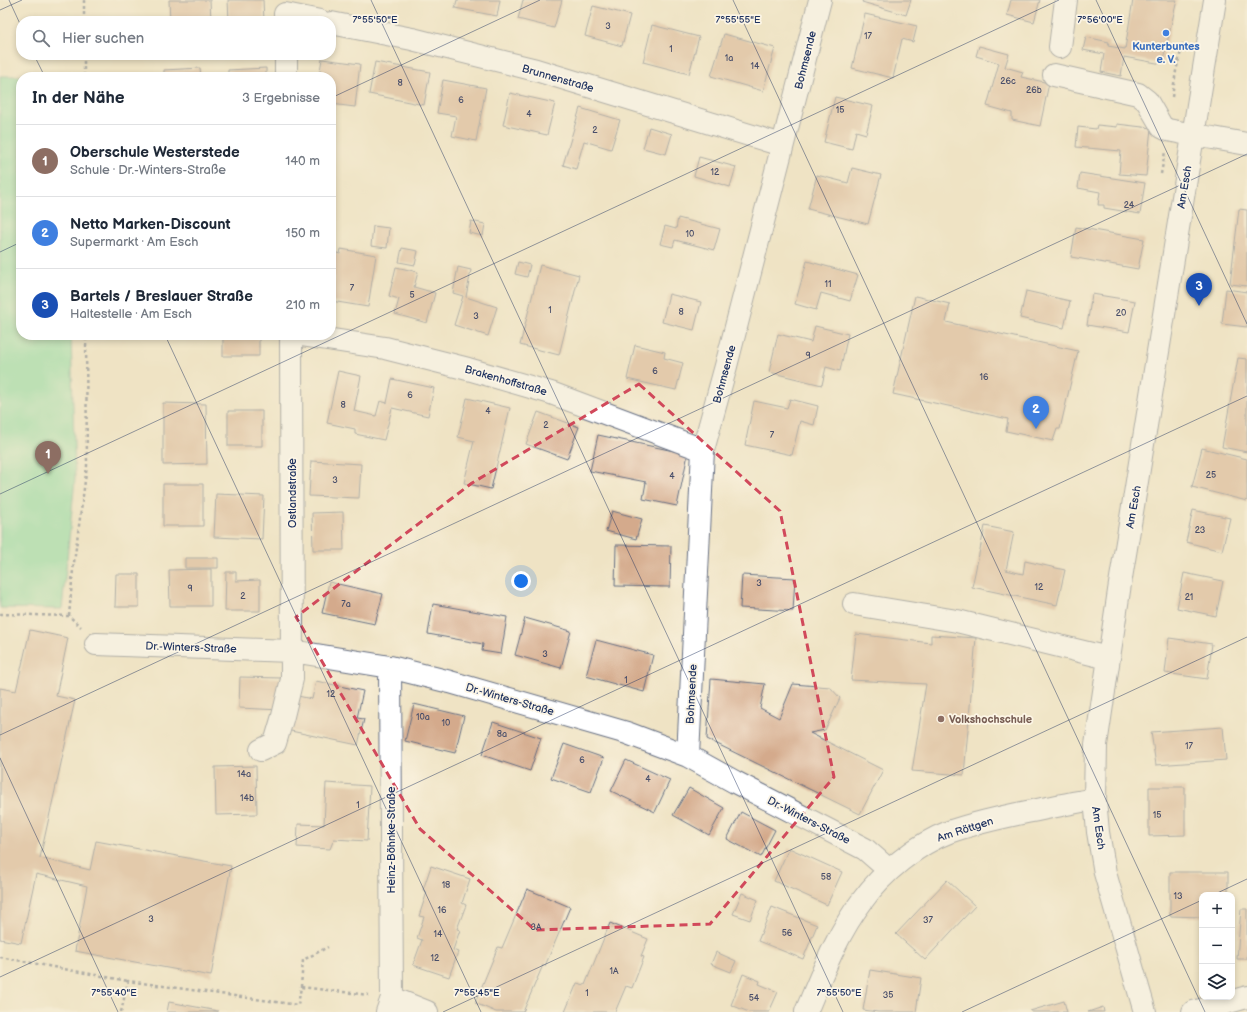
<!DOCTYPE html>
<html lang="de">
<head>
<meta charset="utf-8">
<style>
  body { margin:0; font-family:"Balsamiq Sans",sans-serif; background:#f6f6f7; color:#1f2937 }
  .controls { position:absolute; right:12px; bottom:12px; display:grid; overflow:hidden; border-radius:8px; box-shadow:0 2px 6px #0003 }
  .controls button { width:36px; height:36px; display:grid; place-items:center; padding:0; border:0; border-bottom:1px solid #e0e1e3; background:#fff; color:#1f2937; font:20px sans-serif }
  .you { position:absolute; left:521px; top:581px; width:14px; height:14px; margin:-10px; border:3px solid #fff; border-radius:50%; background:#1a73e8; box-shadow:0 0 0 6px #1a73e833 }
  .badge { display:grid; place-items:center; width:26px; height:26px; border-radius:50%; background:#1a73e8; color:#fff; font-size:13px; font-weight:700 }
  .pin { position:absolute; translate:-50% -33px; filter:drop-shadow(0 1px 2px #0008) }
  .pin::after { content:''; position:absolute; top:21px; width:14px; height:12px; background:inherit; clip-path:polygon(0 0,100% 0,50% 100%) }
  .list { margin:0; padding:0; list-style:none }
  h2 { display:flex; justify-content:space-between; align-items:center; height:52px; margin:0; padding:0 16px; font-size:17px }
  h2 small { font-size:13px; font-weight:400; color:#747a83 }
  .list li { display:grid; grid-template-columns:26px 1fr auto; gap:12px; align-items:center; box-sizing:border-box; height:72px; padding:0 16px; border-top:1px solid #e0e1e3 }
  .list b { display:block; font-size:15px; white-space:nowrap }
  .list p { margin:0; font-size:13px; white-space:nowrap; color:#747a83 }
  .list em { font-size:13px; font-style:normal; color:#747a83 }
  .icon { flex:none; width:22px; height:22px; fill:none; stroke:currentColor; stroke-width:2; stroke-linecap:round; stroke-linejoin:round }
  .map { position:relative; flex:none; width:1247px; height:1012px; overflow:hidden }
  .search { position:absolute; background:#fff; box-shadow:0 2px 6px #0003; left:16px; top:16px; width:320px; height:44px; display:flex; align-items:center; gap:10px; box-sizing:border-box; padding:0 14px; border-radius:16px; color:#747a83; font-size:15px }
  .panel { position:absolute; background:#fff; box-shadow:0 2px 6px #0003; left:16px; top:72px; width:320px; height:268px; border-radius:16px }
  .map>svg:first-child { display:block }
  .garden { fill:#81dba1; stroke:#4e8580 }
  .building { fill:#d4aa8c }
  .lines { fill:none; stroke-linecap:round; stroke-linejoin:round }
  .minor-casing { stroke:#656e82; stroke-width:24 }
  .path { stroke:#656e82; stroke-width:2.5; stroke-dasharray:3 3; stroke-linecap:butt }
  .minor { stroke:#fff; stroke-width:22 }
  .marked { fill:none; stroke:#d1495b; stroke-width:3; stroke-dasharray:8 5; stroke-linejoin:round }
  .ticks { fill:none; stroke:#1b2f5e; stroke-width:1; stroke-opacity:0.45 }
  .shop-dot { fill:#3f7fe0; stroke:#fcf5e5; stroke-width:1.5 }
  .education-dot { fill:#8d6e63; stroke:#fcf5e5; stroke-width:1.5 }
  .labels { text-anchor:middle; stroke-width:3.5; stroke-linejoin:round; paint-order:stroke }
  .number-label { font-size:9px; fill:#494e6a }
  .shop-label { font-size:11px; font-weight:bold; fill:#366cbe; stroke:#fcf5e5 }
  .street-label { font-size:11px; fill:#1b2f5e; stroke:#fcf5e5 }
  .education-label { font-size:11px; font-weight:bold; fill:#785e54; stroke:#fcf5e5; text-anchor:start }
  .ticks-label { font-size:10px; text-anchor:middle; fill:#1b2f5e; stroke:#fcf5e5; stroke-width:3.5; stroke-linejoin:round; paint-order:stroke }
</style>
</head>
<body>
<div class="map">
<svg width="1247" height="1012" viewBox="0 0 1247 1012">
  <rect width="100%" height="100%" fill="#fcf5e5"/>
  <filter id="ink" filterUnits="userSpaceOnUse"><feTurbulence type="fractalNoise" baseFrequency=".025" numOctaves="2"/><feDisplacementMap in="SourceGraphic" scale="8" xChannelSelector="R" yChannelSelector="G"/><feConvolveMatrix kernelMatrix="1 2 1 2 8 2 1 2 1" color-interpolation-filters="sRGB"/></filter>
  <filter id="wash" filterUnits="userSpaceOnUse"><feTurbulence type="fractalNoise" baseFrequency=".012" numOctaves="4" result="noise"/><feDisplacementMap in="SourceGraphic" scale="16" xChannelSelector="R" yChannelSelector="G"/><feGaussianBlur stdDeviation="0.9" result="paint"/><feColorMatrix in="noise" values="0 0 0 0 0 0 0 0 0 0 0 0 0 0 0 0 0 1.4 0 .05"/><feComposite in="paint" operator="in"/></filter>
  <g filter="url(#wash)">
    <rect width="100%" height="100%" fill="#efe3c4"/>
    <!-- garden -->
    <path class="garden" d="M0 76H64L21 77V335H71L75 479 62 609 0 608Z"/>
    <g id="blocks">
      <!-- building -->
      <path class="building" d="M169 0H210L211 21H170Z
        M228 0H263L264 21H229Z
        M457 0H500L497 16 455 8Z
        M523 0H562L554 28 518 19Z
        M863 0H911L906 15 862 2Z
        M1011 0H1040L1034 22 1007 15Z
        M1133 0H1177L1162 64 1124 57 1121 76 1101 72 1104 54 1083 50 1086 37 1109 42 1108 46 1125 49Z
        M593 6 630 15 622 46 585 36Z
        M865 14 917 26 913 42 902 39 893 78 852 68Z
        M652 25 699 37 689 74 643 62Z
        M724 34 775 48 763 91 711 76Z
        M979 46 1009 54 1005 67 1023 72 1021 77 1049 83 1040 126 1012 120V113L987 106 999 63 976 56Z
        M322 59 360 64 355 107 331 104V77H319Z
        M375 62 430 72 424 105 369 94Z
        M200 68 201 77H164V70Z
        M266 68V77H228V70Z
        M443 80 486 88 476 141 452 136 456 116 437 113Z
        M510 93 555 103 547 135 503 125Z
        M835 97 873 106 866 134 856 131 852 149 824 142Z
        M580 108 620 120 611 149 584 141 576 169 563 165Z
        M1117 124 1151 128 1146 176 1119 174 1121 151 1076 147 1078 127 1096 129 1097 125 1117 127Z
        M649 127 672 134 666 154 643 148Z
        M699 157 736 167 730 187 694 176Z
        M852 168 881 175 868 224 808 209 817 175 848 183Z
        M1080 173 1145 183 1140 214 1104 208V205H1098L1100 192 1078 188Z
        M1239 209 1247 210V286L1230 284Z
        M678 218 720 229 714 250 675 240 673 247 660 244 665 226 676 229Z
        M471 221 485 224 483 236 469 233Z
        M373 226 389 228 387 248 371 246Z
        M1076 227 1144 239 1138 269 1071 257Z
        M402 248 418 251 415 265 399 262Z
        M341 249 376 255 368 307 331 301 335 277H331V251L340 254Z
        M807 261 858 275 850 301 821 293 816 310 795 304Z
        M518 262 530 265 527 277 515 274Z
        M540 265 579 275 559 355 520 345Z
        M396 267 418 272 414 287 435 293 427 323 395 314 399 299 389 296Z
        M458 267 471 270 466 297 497 307 488 336 454 325 463 296 453 293Z
        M1226 289 1247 292V327L1222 324Z
        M1026 291 1070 301 1064 328 1020 318Z
        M669 294 701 302 694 330 662 322Z
        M1092 294 1135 301 1129 332 1087 325Z
        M915 296 950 304 946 322 1078 351 1060 429H1057L1053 441 1006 431 1008 419 893 394Z
        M815 326 848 334 840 371 826 367 822 385 769 372 778 334 811 342Z
        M223 335H259V356H223Z
        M635 345 665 352 664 358 683 363 676 390 627 379Z
        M1238 358 1247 359V452L1222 447Z
        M338 371 361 376 354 411 376 416 380 401 387 403 392 379 434 388 428 416 392 408 384 440 355 434V429L327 423Z
        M467 398 510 408 491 489 464 483 474 441 458 437Z
        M790 399 818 406 814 425 800 421 792 455 745 445 754 401 787 408Z
        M163 403 206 404 207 464 163 465Z
        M228 411H262V446H228Z
        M538 412 579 427 567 459 526 444Z
        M598 435 688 454 677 506 643 499 646 482 590 471Z
        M1202 448 1247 459V501L1192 487Z
        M311 461 361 464 359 498 309 496Z
        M163 484H203V526H163Z
        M216 494 264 496 262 539 214 537Z
        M1193 510 1230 518 1222 551 1186 542Z
        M612 511 642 519 636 539 606 531Z
        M343 512 344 550H313L312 513Z
        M985 526 1014 532 1006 570 1023 574 1025 561 1065 570 1057 605 972 587Z
        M616 545 671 546 670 587 615 586Z
        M185 558H218V568H185Z
        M211 569V606H170L169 570Z
        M226 572H236V581L260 580V611H225Z
        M1184 573 1223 581 1216 616 1177 608Z
        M116 574H139V607H115Z
        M742 575 795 578 793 611 740 608Z
        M329 582 383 594 375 624 322 613Z
        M433 604 507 617 501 654 482 651 483 644 428 634Z
        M525 618 571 631 561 668 515 655Z
        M30 630 68 638 56 696 75 700 40 858 90 870 96 841 231 866 211 976 75 951 87 886 36 874 21 943 0 939V688L16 691Z
        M856 634 931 643V635L976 638 964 775 912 771 926 684 851 680Z
        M1169 638 1212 644 1207 679 1165 673Z
        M596 640 653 655 644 692 586 676Z
        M240 677 281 678V710L239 708Z
        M711 679 765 684 760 708 779 718 793 684 830 687 840 698 825 730 810 733 883 770 860 814 707 739Z
        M316 681 363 691 357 718 364 719 358 745 286 730 293 695 312 699Z
        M414 704 464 716 455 753 405 741Z
        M493 722 541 738 530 771 482 755Z
        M1223 727 1226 760 1156 765 1151 732Z
        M564 744 604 758 591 792 551 778Z
        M626 760 670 780 655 812 611 791Z
        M256 766 257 814 216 815 215 767Z
        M326 783 370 786 367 841 334 839 330 849 297 847 298 824 324 825Z
        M1149 787H1185V835L1149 836Z
        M689 788 724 808 709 835 673 815Z
        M741 812 775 830 761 857 727 839Z
        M789 848 842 872 827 905 774 881Z
        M431 866 470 879 462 903 466 905 457 929 460 930 453 950 458 952 449 977 413 965 422 940 417 938 424 917 419 916 427 892 423 890Z
        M1170 872H1228V895H1202V917L1170 916Z
        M947 880 975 906 925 960 896 934Z
        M527 889 570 907 545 966 543 965 523 1012H496L475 1003 498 947 502 948Z
        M742 893 758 900 750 920 733 914Z
        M772 907 817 925 803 959 758 941Z
        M1241 909H1247V959H1237Z
        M610 923 648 939 641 956 644 957 632 988 626 986 615 1012H565L577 983 585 985Z
        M716 952 736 961 731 972 711 964Z
        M870 970 921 978 916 1012H878L863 1010Z
        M743 974 760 981 759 984 778 992 769 1012H749L731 1005Z
        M1064 1001 1067 1012H1031L1030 1011Z
        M169 1002 218 1011V1012H167Z
        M1103 1007 1104 1012H1088Z"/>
    </g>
  </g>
  <g filter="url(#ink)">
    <use href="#blocks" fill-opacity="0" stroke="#656e82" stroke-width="1"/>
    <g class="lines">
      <defs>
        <path id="minor" d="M285 14 320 21
          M331 23 412 39 536 70 782 145
          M1060 47 1066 0
          M286 55V77
          M1054 75 1138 94 1147 101 1162 127 1168 130 1193 135 1213 138 1247 144
          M301 335 385 348 468 369 551 393 703 450
          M854 604 957 621 1108 658
          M96 644 292 651 390 667 450 682 627 733 688 756 735 782 865 849 889 870
          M261 750 275 743 283 716 292 679 291 335
          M688 756 703 450 726 366 820 0
          M392 998 427 1012
          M387 1012 392 998 390 667
          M806 1012C822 974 837 934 862 901 882 873 917 844 949 832 971 824 994 819 1017 814 1043 809 1069 803 1095 799
          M1145 1012 1105 873 1098 832 1095 799 1096 745 1120 584 1133 506 1215 0
          M1193 1012 1247 997"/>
      </defs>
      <!-- minor casing -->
      <use href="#minor" class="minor-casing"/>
      <!-- path -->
      <path class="path" d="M84 0V21
        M84 55V77
        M1172 97 1176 71 1183 43
        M1161 174 1165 152
        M0 614 69 616 81 627
        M69 616 73 570 87 466 86 335
        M0 957 128 981
        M301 987 303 960 328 947
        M121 1012 128 981 298 1005 301 987 369 995"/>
      <!-- minor -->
      <use href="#minor" class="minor"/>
    </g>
  </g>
  <!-- marked area -->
  <path d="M0 0H1247V1012H0ZM639 384 780 511 834 777 710 924 535 930 420 829 296 617 472 483Z" fill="#efe3c4" fill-opacity=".55" fill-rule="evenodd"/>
  <path class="marked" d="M639 384 780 511 834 777 710 924 535 930 420 829 296 617 472 483Z"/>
  <!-- ticks -->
  <path class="ticks" d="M9 0 21 26M371 0 843 1012M733 0 1205 1012M1096 0 1247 324M0 10 22 0M34 55 45 77M331 98 540 0M0 252 21 242M165 335 481 1012M0 494 1059 0M0 735 1247 154M0 758 118 1012M1213 895 1247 879M0 977 1247 396M443 1012 1247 637M962 1012 1202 900"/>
  <!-- markers -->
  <circle class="shop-dot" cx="1166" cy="33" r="4"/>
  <circle class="education-dot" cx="941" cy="719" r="4"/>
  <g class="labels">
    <!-- number labels -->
    <g class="number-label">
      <text x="608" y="29">3</text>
      <text x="868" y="39">17</text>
      <text x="671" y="52">1</text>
      <text x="729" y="61">1a</text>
      <text x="755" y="69">14</text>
      <text x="1008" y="84">26c</text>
      <text x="400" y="86">8</text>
      <text x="1034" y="93">26b</text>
      <text x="461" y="103">6</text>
      <text x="840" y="113">15</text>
      <text x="529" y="117">4</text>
      <text x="595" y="133">2</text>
      <text x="715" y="175">12</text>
      <text x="1129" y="208">24</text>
      <text x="690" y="237">10</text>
      <text x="828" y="287">11</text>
      <text x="352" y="291">7</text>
      <text x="412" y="298">5</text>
      <text x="550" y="313">1</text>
      <text x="681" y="315">8</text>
      <text x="1121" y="316">20</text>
      <text x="476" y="319">3</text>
      <text x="808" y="358">9</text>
      <text x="655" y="374">6</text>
      <text x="984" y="380">16</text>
      <text x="410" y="398">6</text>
      <text x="343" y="408">8</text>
      <text x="488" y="414">4</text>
      <text x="546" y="428">2</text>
      <text x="772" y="438">7</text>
      <text x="1211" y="478">25</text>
      <text x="672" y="479">4</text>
      <text x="335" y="483">3</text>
      <text x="1200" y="533">23</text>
      <text x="759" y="586">3</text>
      <text x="1039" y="590">12</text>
      <text x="190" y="591">9</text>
      <text x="243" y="599">2</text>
      <text x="1189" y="600">21</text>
      <text x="346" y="607">7a</text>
      <text x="545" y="657">3</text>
      <text x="626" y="683">1</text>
      <text x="331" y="697">12</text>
      <text x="423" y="720">10a</text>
      <text x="446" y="726">10</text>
      <text x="502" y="737">8a</text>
      <text x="1189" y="749">17</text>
      <text x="582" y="763">6</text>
      <text x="244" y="777">14a</text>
      <text x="648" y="782">4</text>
      <text x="247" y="801">14b</text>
      <text x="358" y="808">1</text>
      <text x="1157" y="818">15</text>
      <text x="826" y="880">58</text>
      <text x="446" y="888">18</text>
      <text x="1178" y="899">13</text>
      <text x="442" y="913">16</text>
      <text x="151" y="922">3</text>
      <text x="928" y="923">37</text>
      <text x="536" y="930">3A</text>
      <text x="787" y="936">56</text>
      <text x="438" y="937">14</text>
      <text x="435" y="961">12</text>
      <text x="614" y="974">1A</text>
      <text x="587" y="996">1</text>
      <text x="888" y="998">35</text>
      <text x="754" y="1001">54</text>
    </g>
    <!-- shop labels -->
    <g class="shop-label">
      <text x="1166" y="50">Kunterbuntes<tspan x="1166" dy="13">e. V.</tspan></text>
    </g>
    <!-- street labels -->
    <g class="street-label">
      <text transform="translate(805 60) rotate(-76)" y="4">Bohmsende</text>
      <text transform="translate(558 78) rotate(16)" y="4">Brunnenstraße</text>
      <text transform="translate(1184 187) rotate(-81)" y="4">Am Esch</text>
      <text transform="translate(724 374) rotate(-75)" y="4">Bohmsende</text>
      <text transform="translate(506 380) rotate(16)" y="4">Brakenhoffstraße</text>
      <text transform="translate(292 493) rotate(-90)" y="4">Ostlandstraße</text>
      <text transform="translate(1133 507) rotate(-80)" y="4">Am Esch</text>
      <text transform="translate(191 647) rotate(2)" y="4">Dr.-Winters-Straße</text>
      <text transform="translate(691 694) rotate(-87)" y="4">Bohmsende</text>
      <text transform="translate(510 699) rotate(16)" y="4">Dr.-Winters-Straße</text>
      <text transform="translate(809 820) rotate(27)" y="4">Dr.-Winters-Straße</text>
      <text transform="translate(1099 828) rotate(82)" y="4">Am Esch</text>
      <text transform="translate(965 829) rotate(-18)" y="4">Am Röttgen</text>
      <text transform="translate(391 840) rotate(-90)" y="4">Heinz-Böhnke-Straße</text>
    </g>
    <!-- education labels -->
    <g class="education-label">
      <text x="949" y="723">Volkshochschule</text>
    </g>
  </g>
  <g class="ticks-label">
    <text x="375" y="23">7°55'50"E</text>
    <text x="738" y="23">7°55'55"E</text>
    <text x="1100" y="23">7°56'00"E</text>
    <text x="114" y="996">7°55'40"E</text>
    <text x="477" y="996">7°55'45"E</text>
    <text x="839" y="996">7°55'50"E</text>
  </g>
</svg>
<div class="controls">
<button>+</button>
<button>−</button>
<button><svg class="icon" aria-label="layers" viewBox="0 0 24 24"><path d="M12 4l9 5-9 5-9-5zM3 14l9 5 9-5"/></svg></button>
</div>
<div class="you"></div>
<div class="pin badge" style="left:48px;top:474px;background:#8d6e63">1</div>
<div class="pin badge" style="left:1036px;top:429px;background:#3f7fe0">2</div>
<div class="pin badge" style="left:1199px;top:306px;background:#1a4fb4">3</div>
<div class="search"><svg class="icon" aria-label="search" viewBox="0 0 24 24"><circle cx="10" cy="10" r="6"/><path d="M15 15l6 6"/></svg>Hier suchen</div>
<section class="panel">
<h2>In der Nähe<small>3 Ergebnisse</small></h2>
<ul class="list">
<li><span class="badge" style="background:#8d6e63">1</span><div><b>Oberschule Westerstede</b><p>Schule · Dr.-Winters-Straße</p></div><em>140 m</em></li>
<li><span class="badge" style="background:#3f7fe0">2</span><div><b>Netto Marken-Discount</b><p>Supermarkt · Am Esch</p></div><em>150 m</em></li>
<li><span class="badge" style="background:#1a4fb4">3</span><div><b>Bartels / Breslauer Straße</b><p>Haltestelle · Am Esch</p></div><em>210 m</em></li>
</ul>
</section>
</div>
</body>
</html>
